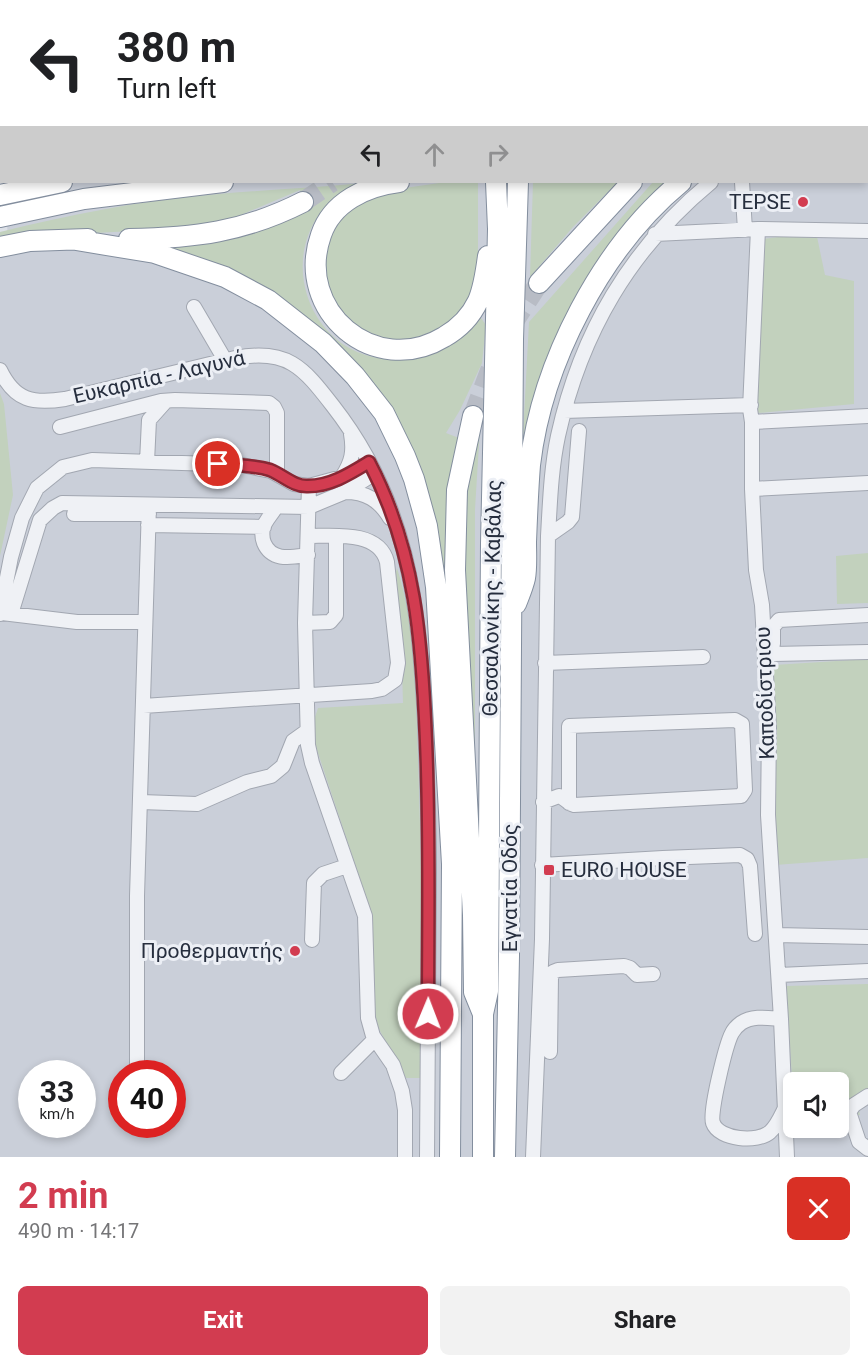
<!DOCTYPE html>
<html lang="en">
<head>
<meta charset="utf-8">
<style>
  :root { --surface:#fff; --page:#f2f2f2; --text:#202124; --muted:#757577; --accent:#d23c50 }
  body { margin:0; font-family:Roboto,sans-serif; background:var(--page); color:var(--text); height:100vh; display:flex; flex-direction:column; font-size:22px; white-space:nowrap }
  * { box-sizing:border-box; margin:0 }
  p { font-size:20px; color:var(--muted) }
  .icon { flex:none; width:33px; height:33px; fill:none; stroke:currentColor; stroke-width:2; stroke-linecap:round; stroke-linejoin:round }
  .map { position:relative; height:1157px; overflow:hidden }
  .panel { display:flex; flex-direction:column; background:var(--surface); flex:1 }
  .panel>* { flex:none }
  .banner { position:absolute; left:0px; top:0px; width:868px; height:183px; box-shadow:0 3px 9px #0003; background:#fff; color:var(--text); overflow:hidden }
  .fabs { position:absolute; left:783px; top:1072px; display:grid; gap:12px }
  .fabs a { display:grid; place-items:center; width:66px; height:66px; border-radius:9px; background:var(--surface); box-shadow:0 3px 9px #0003; font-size:30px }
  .speed { position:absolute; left:18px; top:1060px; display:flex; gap:12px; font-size:30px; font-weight:700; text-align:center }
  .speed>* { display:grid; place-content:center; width:78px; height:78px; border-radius:50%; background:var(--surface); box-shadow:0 3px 9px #0003; line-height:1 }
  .speed small { font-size:15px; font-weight:400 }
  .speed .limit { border:9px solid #d22; background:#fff; color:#111 }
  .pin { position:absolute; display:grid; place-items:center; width:51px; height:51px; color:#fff; margin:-26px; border:3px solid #fff; border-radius:50%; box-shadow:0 2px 6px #0007 }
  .me { position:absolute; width:66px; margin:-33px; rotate:1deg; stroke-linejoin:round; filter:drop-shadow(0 0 4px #0008) }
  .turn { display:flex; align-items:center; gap:21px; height:126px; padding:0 18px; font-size:27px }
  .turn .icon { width:78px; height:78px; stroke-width:2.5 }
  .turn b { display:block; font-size:42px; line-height:51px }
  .lanes { display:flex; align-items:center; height:57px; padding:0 18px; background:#0003; justify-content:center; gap:30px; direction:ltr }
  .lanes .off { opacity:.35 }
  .round { display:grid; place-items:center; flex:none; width:63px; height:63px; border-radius:9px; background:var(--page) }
  .headline { display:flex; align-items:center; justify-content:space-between; height:102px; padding:0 18px }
  h1 { font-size:36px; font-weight:700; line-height:45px; color:var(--accent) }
  .button { display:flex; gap:12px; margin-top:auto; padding:12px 18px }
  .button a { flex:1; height:69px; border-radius:9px; background:var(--accent); color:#fff; font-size:24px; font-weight:700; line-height:69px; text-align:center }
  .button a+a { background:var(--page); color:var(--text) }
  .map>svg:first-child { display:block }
  .built { fill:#cacfd9; fill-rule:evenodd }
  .green { fill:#c2d1bd }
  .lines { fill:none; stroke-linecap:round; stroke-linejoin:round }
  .stream { stroke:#96aec9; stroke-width:3 }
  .highway-tunnel { stroke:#b8bcc5; stroke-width:20; stroke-dasharray:20 10; stroke-linecap:butt }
  .minor-casing { stroke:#a2a7b1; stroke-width:16 }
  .highway-casing { stroke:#838e9e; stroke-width:22 }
  .minor { stroke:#eff1f5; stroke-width:14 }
  .highway { stroke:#fff; stroke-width:20 }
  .route-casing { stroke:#882734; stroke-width:15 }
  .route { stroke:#d23c50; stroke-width:10 }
  .poi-dot { fill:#d23c50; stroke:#eceff5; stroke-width:2 }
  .labels { text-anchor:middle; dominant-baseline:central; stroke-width:6; stroke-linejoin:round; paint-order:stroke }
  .poi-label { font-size:21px; fill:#262e3e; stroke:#eceff5; text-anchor:end }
  .street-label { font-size:21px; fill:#262e3e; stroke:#eceff5 }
</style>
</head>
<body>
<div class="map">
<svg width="868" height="1157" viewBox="0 0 868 1157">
  <rect width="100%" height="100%" fill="#dce0e7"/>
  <path class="built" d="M0,0h868v1157h-868v-903l8,-2 -2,-70h861v-180h-865l-2,53zM32,1074h50v51h-50zM122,1074h50v51h-50zM794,1083h44v45h-44z"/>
  <path class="green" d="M0,0h354l-352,2 -2,146z
    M446,182h32v75l-6,35 -6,15 -31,30 -54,6 -45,-28 -17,-56 21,-47 51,-22z
    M533,182h85l-45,45 -43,50z
    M653,182h23l-133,189 -20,65 6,-114z
    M363,183c-12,6 -26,12 -35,21 -49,50 -23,138 45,153 14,3 27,4 41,1 13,-4 51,-35 64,-44l8,11 -4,38 -22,47 -14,23 13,5 -11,138 -6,-1 -9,-60 -77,-150 -188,-117 22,-4 116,-38 -6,-16 -64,27 -45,11 -135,7 -56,5v-8c68,-17 138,-31 208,-37 51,-5 103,-7 155,-12z
    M816,232l9,43 29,6v123l-96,9 -2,-16 7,-158z
    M0,393l4,11 9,91 -13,61z
    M480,428l-5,81v270l-14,-265z
    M868,553v50l-31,1 -1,-48z
    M397,568c19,60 19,127 21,190 4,107 4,213 4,320h-16l-31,-56 -3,-107 -58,-174v-21l4,-12 85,-5 -2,-67 -7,-55z
    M868,659v199l-93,7 -1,-200z
    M868,984v117l-11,1 3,13 -21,3 -1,-35h-44l-1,10 -7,-107z"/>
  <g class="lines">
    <path class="stream" d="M229,2v-2"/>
    <path class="highway-tunnel" d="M303,202l29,-20
      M511,326l28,-43
      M473,416l22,-59"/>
    <g class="minor-casing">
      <path id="minor" d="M57,0l1,2
        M362,2l2,-2
        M0,82l2,3
        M867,87l1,-1
        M0,160h2
        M742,182l3,48
        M758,229l-8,180 2,13v67l4,81 6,35 7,123 -1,87 13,204 6,138
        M655,234l103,-5 110,2
        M194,307l31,53
        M0,370c15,31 33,34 65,29l170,-41c52,-10 68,9 98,48 75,96 86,198 92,316 2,50 4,99 4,149 0,95 -2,191 -2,286
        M564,411l187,-6
        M752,422l116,-6
        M60,427l101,-26 14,-1 94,3 5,4 3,6v60
        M147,462l2,-42 17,-19
        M342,477c10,-15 12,-26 9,-43
        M309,486l-4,137 3,122 4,18 53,153 3,102 5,18 20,29 9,26 3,19v47
        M752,489l116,-6
        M345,492c21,0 34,8 45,26
        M276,507c-4,7 -11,14 -13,21 -1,5 -1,10 1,15 8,19 28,14 44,12
        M74,514h75
        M148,525l116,2
        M548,536l20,-14 4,-5 7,-86
        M2,613l75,9h68
        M0,614l11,-57 11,-39 15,-30 26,-21 29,-7 150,5 29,6 23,13 15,2 33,-9 27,-15
        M11,614l29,-94 13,-12 9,-5 247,4 36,-15 30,-19
        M305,623l25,-1 6,-7v-79
        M773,644v-17l6,-7 89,-5
        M773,654l95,-2
        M545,663l158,-6
        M143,706l229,-15 10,-2 13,-9 3,-17 -11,-101c-8,-32 -54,-26 -79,-26
        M141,802l56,2 50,-22 24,-6 12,-10 10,-25 14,-10
        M543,802l16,-6c6,2 9,8 15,9l167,-9 4,-6 -3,-66 -7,-4 -166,6v77
        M542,865l121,-7 77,-3 7,4 3,7 5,68
        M776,935l92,2
        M312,940l2,-57 9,-9 24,-8
        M779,975l89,-4
        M781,1019c-13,-1 -28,-4 -40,4 -4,3 -7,6 -9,10 -6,11 -23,80 -19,90 6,17 45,20 57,9 7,-6 11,-16 15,-24
        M550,1052l1,-75 2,-5 5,-2 66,-4 6,2 7,7 16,-1
        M341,1073l34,-34
        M137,1074v-178l12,-391
        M849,1112l10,30 9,7
        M838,1113l11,-1 5,-7 14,-9
        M533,1157l9,-218 6,-403c2,-34 3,-67 10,-100 23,-104 72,-187 153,-254"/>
    </g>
    <g class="highway-casing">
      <path id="highway" d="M705,0v2
        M406,2l1,-2
        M502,2v-2
        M535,2v-2
        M812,2l2,-2
        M867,33h1
        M867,54h1
        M867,72h1
        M399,182c-33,4 -67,20 -78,53 -27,76 54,144 123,102 14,-8 27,-21 34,-36 6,-14 8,-30 10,-45
        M0,195l62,-13
        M0,217l84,-18 139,-17
        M129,239c65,-1 115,-7 174,-37
        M76,240l79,13 70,24 43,23 55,43 32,33 29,37 21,43 9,23 13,47 9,61 16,277 -2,293
        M0,247l30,-6 58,-2
        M539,283l93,-101
        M473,416l-16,74 -2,80 18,345 1,77 9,22
        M516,604c3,-8 7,-17 9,-26 2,-11 1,-24 1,-36 1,-26 2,-52 4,-77 12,-103 72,-218 151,-283
        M483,1157v-143l5,-23 3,-448 7,-314 -2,-47
        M505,1157l4,-201 4,-617 5,-157"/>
    </g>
    <use href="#minor" class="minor"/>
    <use href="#highway" class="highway"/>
  </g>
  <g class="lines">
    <g class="route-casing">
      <path id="route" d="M218,464c18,1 35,1 52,6 13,5 24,17 38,16 23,0 43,-13 61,-24 47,90 53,179 57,279 4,91 2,182 2,273"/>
    </g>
    <use href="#route" class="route"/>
  </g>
  <g class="poi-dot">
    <circle cx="803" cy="202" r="6"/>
    <rect x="543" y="864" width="12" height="12" rx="3"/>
    <circle cx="295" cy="951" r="6"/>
  </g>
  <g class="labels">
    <g class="poi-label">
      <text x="791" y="202">TEPSE</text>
      <text x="561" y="870" text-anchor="start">EURO HOUSE</text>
      <text x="283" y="951">Προθερμαντής</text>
    </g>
    <g class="street-label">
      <text transform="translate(159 377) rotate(-13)">Ευκαρπία - Λαγυνά</text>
      <text transform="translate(492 598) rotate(-89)">Θεσσαλονίκης - Καβάλας</text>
      <text transform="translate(765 693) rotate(-92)">Καποδίστριου</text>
      <text transform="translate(510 888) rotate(-90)">Εγνατία Οδός</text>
    </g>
  </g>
</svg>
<div class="fabs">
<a><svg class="icon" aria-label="sound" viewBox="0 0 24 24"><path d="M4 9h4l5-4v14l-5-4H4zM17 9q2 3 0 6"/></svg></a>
</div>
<div class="speed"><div>33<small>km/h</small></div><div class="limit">40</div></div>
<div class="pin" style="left:218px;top:464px;background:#d93025"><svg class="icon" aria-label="arrive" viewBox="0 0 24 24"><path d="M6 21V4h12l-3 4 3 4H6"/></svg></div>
<svg class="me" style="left:428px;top:1014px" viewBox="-20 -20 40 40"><circle r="17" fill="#d23c50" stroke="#fff" stroke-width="3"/><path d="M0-11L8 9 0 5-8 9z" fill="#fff"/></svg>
<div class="banner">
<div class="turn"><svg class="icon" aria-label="left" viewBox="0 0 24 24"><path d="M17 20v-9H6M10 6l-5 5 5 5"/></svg><div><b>380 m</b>Turn left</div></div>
<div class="lanes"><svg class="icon" aria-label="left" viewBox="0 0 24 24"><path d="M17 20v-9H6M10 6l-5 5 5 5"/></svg><svg class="icon off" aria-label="ahead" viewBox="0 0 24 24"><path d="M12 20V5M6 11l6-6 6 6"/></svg><svg class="icon off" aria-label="right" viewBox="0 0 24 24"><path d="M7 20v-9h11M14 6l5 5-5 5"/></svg></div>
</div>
</div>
<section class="panel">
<div class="headline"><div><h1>2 min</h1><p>490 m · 14:17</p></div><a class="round" style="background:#d93025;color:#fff"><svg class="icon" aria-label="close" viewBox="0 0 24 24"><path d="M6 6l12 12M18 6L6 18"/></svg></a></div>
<div class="button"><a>Exit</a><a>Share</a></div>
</section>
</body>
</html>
